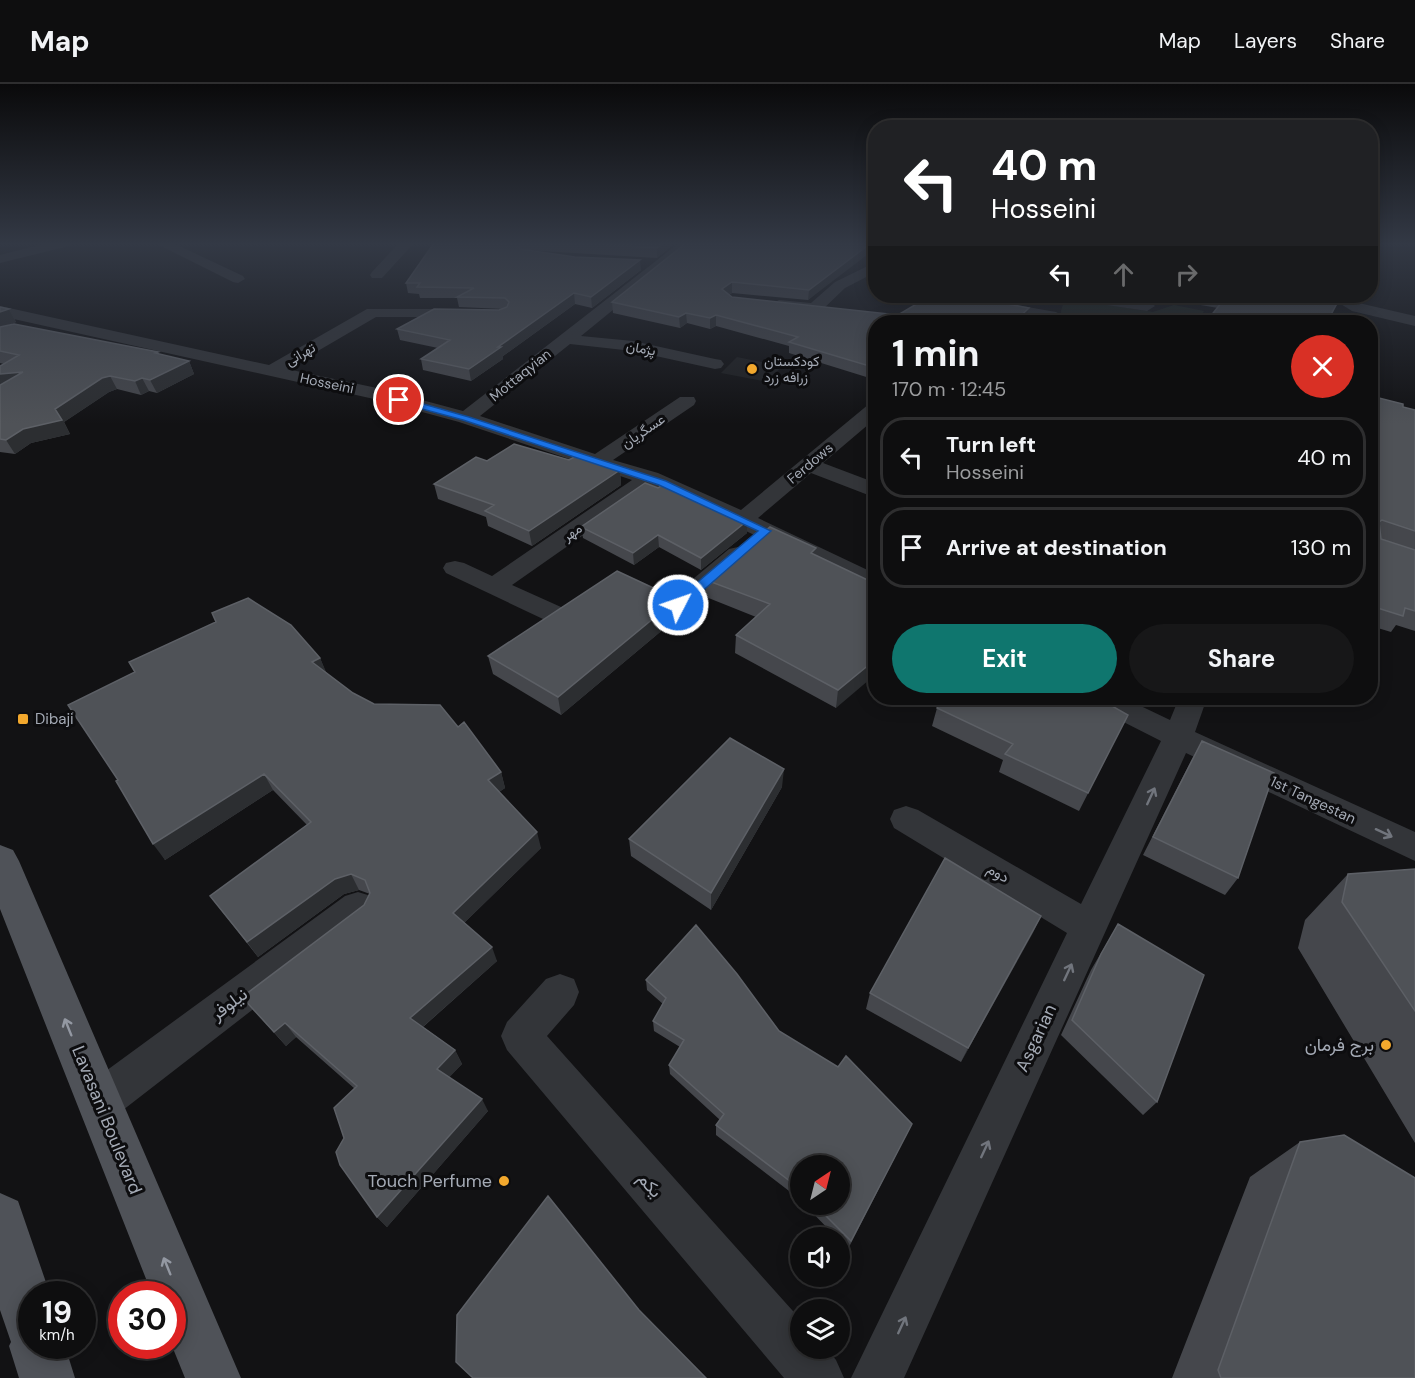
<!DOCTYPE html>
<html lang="en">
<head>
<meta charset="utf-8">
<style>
  :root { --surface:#0e0e0f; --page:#171718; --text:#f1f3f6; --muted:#9b9c9e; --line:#2e2e2f; --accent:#0f766e }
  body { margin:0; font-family:"DM Sans",Vazirmatn,sans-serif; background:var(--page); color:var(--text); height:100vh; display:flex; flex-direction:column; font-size:22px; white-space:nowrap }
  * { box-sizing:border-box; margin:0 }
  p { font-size:20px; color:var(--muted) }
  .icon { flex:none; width:33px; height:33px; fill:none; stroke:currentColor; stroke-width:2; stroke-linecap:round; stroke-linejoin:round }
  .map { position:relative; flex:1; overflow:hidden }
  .drawer { position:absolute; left:868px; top:231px; width:510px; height:390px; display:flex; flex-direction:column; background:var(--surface); border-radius:24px; box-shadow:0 3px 15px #0003,0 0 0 2px var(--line) }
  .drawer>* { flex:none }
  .banner { position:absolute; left:868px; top:36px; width:510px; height:183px; border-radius:24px; box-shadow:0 3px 15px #0003,0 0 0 2px var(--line); background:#202124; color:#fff; overflow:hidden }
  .needle { width:39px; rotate:35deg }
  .fabs { position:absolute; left:790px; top:1071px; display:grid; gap:12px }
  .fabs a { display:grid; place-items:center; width:60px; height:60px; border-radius:50%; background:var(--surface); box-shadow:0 3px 15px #0003,0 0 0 2px var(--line); font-size:30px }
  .speed { position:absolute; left:18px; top:1197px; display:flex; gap:12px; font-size:30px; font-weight:700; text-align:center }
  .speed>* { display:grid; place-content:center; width:78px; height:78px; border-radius:50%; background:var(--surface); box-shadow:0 3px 15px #0003,0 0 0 2px var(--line); line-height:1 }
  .speed small { font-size:15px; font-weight:400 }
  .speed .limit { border:9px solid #d22; background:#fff; color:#111 }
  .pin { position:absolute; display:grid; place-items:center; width:51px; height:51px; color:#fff; margin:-26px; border:3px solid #fff; border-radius:50%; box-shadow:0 2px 6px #0007 }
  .me { position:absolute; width:66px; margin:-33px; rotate:49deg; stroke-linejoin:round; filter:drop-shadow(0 0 4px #0008) }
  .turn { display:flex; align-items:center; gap:21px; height:126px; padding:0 24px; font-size:27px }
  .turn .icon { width:78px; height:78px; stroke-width:2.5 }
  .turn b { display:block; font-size:42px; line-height:51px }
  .lanes { display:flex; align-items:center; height:57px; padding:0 24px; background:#0003; justify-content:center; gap:30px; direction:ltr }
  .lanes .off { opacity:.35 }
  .round { display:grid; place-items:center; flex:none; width:63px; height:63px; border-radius:32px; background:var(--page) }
  .head { display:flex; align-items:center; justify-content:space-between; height:102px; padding:0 24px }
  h1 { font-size:36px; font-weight:700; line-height:45px }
  .button { display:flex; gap:12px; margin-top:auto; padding:12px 24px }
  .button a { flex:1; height:69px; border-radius:36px; background:var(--accent); color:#fff; font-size:24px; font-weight:700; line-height:69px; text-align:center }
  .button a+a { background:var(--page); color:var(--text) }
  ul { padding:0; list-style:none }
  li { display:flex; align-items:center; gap:18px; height:81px; margin:0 12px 9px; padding:0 12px; border:3px solid var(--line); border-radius:24px }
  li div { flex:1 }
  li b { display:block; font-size:22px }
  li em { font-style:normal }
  header { display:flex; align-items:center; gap:36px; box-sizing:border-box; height:84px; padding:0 30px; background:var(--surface); border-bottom:2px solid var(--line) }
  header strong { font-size:28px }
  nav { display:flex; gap:33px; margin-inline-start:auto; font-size:21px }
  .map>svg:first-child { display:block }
  .built { fill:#1e1f21 }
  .green { fill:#1d241d }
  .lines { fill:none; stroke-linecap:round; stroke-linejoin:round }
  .minor { fill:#333539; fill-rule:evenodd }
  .primary { fill:#4f5258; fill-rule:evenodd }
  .wall { fill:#45474c }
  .shaded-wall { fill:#2c2e31 }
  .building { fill:#4f5257; stroke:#5d6066; stroke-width:1.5 }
  .oneway { stroke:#71757d }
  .oneway2 { stroke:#9398a2 }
  .route { fill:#1a73e8; stroke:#114b97; stroke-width:1.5 }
  .poi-dot { fill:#f2a82d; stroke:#0d0d0f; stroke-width:2 }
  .labels { text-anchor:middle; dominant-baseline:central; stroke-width:6; stroke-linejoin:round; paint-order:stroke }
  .far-street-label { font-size:14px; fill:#a4aab5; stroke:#0d0d0f }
  .far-poi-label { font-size:14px; fill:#a4aab5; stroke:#0d0d0f; text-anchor:start }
  .poi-label { font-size:15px; fill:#a4aab5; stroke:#0d0d0f; text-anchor:start }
  .street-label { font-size:15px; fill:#a4aab5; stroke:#0d0d0f }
  .near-street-label { font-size:18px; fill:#a4aab5; stroke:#0d0d0f }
  .near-poi-label { font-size:18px; fill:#a4aab5; stroke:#0d0d0f; text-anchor:end }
</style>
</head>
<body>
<header>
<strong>Map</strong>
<nav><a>Map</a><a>Layers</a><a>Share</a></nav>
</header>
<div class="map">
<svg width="1415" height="1294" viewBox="0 0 1415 1294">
  <rect width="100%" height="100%" fill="#121214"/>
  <path class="built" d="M737,273l45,9 -14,16 -47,-9z"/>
  <path class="green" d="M1065,214l88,14 21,-7 30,6 -7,11h-135l-1,-11z"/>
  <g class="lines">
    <path class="minor" d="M47,159h24l-2,3 -69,17v-8z
      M155,159h18l70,33 2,3 -7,4 -5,-1z
      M399,159h15l-32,35h-10l-2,-3 2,-3z
      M679,159h16l-114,93 52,5 82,18 6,1 3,4 -3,4 -6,1 -82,-18 -63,-7 -90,72 115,38 85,-57h14l2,4 -2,4 -81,55 45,13 83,37 128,-106 7,-2v16l-53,45 53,20v15l-65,-25 -53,45 118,56v18l-224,-105 -140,98 49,22 4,6 -4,6 -9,2 -9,-2 -97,-46 -3,-5 3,-5 9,-2 9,2 28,13 140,-96 -173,-58 -85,-23 -374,-83v-10l269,59 98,-56h101l6,2 2,3 -2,3h-98l-89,52 90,19 86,23z
      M876,178v10l-31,16 -24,23 -42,-1 -8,-5 8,-5 32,3 24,-21z
      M1072,212c16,-2 72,-2 83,10l-8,5 -67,-10z
      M1328,212h19l16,8 52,12v10l-63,-15z
      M988,216l68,12 8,5 -8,5 -74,-14 -2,-3z
      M738,463l9,2 3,5 -3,5 -60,52 -9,2 -9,-2 -4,-6 4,-6 60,-50z
      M1086,614h38l46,22 9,-22h28l-12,34 220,100v29l-229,-108 -282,625h-53l216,-445 -173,-105 -4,-9 4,-9 12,-4 12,4 163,94 80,-163 -71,-36z
      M358,808l13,4 5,11 -5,11 -257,199 -15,6 -15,-6 -6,-15 6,-15 261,-191z
      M560,890l14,5 5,13 -5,13 -27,31 254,284v28h25l10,12 8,18h-60l-277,-328 -6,-14 6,-14 39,-43z"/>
    <path class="primary" d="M0,761l13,5 6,11 222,517h-56l-13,-32v-52h-20l-152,-385z
      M0,1109l18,8 32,93h-18v52h33l10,32h-56l-10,-32 2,-4 -11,-32z"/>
  </g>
  <path class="wall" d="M434,159h241l-18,15 -132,-8 116,20 -49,38 -17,-4 -72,52v3l-32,22 -48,-11 -2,-11 17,-11 -38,-8 -3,-11 102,-19 5,-1 -45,-2 -2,-9h-37l-1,-4 -11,-1 -2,-10z
    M876,159l-68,57 -76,-7 -3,2 3,2 166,18 32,-19 96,23 -4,3h-146v58l-87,-27v-7l-73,-20 -6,3 -23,-6 -7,5 -67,-15 -1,-11z
    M979,212h47l-2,8 -45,-7z
    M1197,212h144l-123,12 -23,-4z
    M0,223l9,2 7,13 -15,5 157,25 1,2 30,7 5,13 -37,19 -8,-2 -8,4 -24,-6 -8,3 -45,30 6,12 -39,9 -16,11 -15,-2v-86l4,-2 -4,-1z
    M1371,312l32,11 12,3v221l-19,-6 -5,7 -20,-6z
    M569,376l51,10 1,15 -89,61 -44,-20 -2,-9 -48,-18 -4,-15 53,-23z
    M581,443l166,6 -46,37 -42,-23 -25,18 -51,-27z
    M816,471l60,29 -40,124 -101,-55 1,-18 20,-18 -50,-20v-17z
    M678,533l-117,98 -68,-41 -5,-18z
    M320,574l6,15 27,20 21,11 84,23 43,45 4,16 -6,4 42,56 -77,75 33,38 -74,66 32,23 7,14 -13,13 39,34 -101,116 -10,-10 -33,-79 11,-49 -59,-52 -10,9 -44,-49 122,-92 6,-11 -11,-4 -15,4 -86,63 -48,-61 97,-71 -34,-35 -108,70 -47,-80 17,-108z
    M937,624l191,7 -49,96 -80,-39 4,-12 -71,-34z
    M1202,657l36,137 -13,17 -82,-40 49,-96z
    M782,703l-71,123 -80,-54 -2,-17z
    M1415,785v274l-117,-195 7,-28 43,-46z
    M1041,832l-80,146 -95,-53 4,-16z
    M1118,840l39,178 -14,13 -82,-80 30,-65z
    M646,896l133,51 133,93 -64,125 -8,-8v-3h-3l-33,-34h36l-39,-38v35l-8,-7 -77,-59v-10l4,-5 -50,-46 -1,-9 11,-18 -26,-16 -1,-10 10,-17 -16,-14z
    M1300,1058l115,236h-243l78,-201z"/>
  <path class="shaded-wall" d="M663,159h12l-18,15v-10z
    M871,159h5v5l-68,52 1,-10z
    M640,176l1,10 -49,38 -1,-11z
    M732,198v11l-10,6v-10z
    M574,209l1,11 -72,52v3l-32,22 -2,-12 29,-22z
    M1029,224l-3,11 -4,3h-8z
    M9,225l7,13 -16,6v-16z
    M686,229l1,10 -7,5 -1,-11z
    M716,231v11l-6,3v-11z
    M979,231l-2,7h-7z
    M189,277l5,13 -37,19 -7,-13z
    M23,288l-23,17v-15z
    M110,292l7,13 -8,3 -45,30 6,12 -39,9 -16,11 -9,-14 96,-62z
    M142,294l7,13 -8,4 -6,-14z
    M620,386l1,15 -89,61 -3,-15z
    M747,437v12l-46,37v-12z
    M658,451l1,12 -25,18 -1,-12z
    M677,515l1,18 -117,98 -3,-18z
    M320,574l7,16 -15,-12z
    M876,575v15l-40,34 2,-18z
    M784,685l-2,18 -71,123v-17z
    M501,688l4,16 -12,8 -5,-16z
    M264,690l9,16 -108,70 -12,-16z
    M537,748l4,16 -82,80 -6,-15z
    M351,790l8,16 -15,4 -86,63 -11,-15 88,-63z
    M1041,832l-8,17 -72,129 7,-14z
    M492,863l5,14 -79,70 -8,-13z
    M285,939l11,14 -10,9 -12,-14z
    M455,966l7,14 -18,19 -7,-14z
    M482,1015l6,12 -101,116 -10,-10z"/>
  <path class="building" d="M434,159h84l-1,2 3,4 55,8 65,3 -49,37 -17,-4 -76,54h3l-32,22 -48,-10 29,-19 -53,-11 37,-20 65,1 8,-3 2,-5 -4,-4 -48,-1 17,-9 -57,-1 3,-4h-14z
    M575,159h88l-6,5z
    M686,159h185l-62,47 -77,-8 -10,7 10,8 166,18 32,-19h34l65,12 -15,14 -35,-7 -9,7h-94v46l-87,-26 9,-5 -82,-22 -6,3 -24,-5 -7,4 -67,-15z
    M1210,212h131l-14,26h-121l19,-24z
    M0,223l9,2 -9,3z
    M14,240l144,28 -3,1 34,8 -39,19 -8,-2 -7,3 -25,-5 -8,2 -47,31 7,11 -39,9 -17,11 -6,-1v-54l23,-13 -23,2v-8l19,-11 -19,-4v-24z
    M1371,312l32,8v3l12,3v121l-33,-11 -3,2 2,17 34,11v61l-10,-3 -2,8 -32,-10z
    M514,360l55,16 11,-6 40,16 -91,61 -44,-20 9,-6 -60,-21 42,-27 11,4z
    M645,399l13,5 6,-4 47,24 3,-2 33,15 -46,37 -43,-23 -25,18 -52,-26z
    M770,443l46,21 -5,5 65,31 -1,6h1v69l-38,31 -102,-55 34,-31 -64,-24z
    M617,487l60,28 -119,98 -70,-41z
    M248,514l43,27 29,33 -8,4 41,31 21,11 66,1 18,22 6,-5 37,50 -13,8 49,52 -84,81 39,34 -82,71 45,32 -18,19 45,30 -105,118 -37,-52 -4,-13 8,-14 -10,-30 23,-22 -72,-63 -11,9 -32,-35 122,-92 6,-12 -5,-13 -14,-6 -16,5 -88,63 -37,-46 101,-74 -47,-48 -111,70 -37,-63 2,-1 -50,-75 67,-33 -6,-10 87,-40 -4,-9z
    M945,614h153l30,17 -40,78 -83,-39 8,-10 -76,-36z
    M730,654l54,31 -73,124 -82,-54z
    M1202,657l72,32 -36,105 -85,-41z
    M945,774l96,58 -73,132 -98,-55z
    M1415,785v142l-73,-109 6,-28z
    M1118,840l86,51 -47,127 -85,-82 29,-66z
    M696,841l41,49 42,57 59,36 8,-11 66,68 -61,117 -37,-37h26v-38h-39v25l-6,-6 -79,-60 8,-11 -55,-49 15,-25 -31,-19 13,-23 -20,-18z
    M1344,1051l71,43v200h-194l-3,-8 82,-228z
    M548,1112l91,114 67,68h-233l-17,-16 1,-47z"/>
  <defs><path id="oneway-shaft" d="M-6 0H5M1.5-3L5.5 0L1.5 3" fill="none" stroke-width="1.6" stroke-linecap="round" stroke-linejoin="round" transform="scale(1.5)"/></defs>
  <g class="oneway">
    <use href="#oneway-shaft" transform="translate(1151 712) rotate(-65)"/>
    <use href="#oneway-shaft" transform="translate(1384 749) rotate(25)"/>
    <use href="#oneway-shaft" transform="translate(1068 888) rotate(-65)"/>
    <use href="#oneway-shaft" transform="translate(985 1065) rotate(-65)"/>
    <use href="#oneway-shaft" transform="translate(902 1241) rotate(-65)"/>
  </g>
  <g class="oneway2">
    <use href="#oneway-shaft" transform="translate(68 943) rotate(-112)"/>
    <use href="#oneway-shaft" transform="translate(167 1182) rotate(-112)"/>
  </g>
  <linearGradient id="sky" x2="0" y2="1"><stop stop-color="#0a0a0b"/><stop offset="0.47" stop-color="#333945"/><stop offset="1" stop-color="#333945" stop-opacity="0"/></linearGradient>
  <rect width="1415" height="340" fill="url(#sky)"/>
  <path class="route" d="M399,313l70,20 197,64 105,50 -88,77h-9v-6l84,-71 -99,-46 -196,-65 -67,-18v-4z"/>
  <g class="poi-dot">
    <circle cx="752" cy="285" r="6"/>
    <rect x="17" y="629" width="12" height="12" rx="3"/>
    <circle cx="1386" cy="961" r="6"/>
    <circle cx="504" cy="1097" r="6"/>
  </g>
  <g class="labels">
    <g class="far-street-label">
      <text transform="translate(641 264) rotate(10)">پژمان</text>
      <text transform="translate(300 270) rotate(-30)">تهرانی</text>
      <text transform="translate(520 291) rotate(-39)">Mottaqyian</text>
      <text transform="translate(327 299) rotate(12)">Hosseini</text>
      <text transform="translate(643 347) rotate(-34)">عسگریان</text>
      <text transform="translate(810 379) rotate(-40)">Ferdows</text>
      <text transform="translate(572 448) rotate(-35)">مهر</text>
    </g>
    <g class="far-poi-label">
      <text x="764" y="277">کودکستان<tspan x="764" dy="16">زرافه زرد</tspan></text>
    </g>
    <g class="poi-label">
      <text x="35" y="635">Dibaji</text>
    </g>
    <g class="street-label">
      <text transform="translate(1313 716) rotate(25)">1st Tangestan</text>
      <text transform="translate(998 789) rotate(30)">دوم</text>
    </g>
    <g class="near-street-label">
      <text transform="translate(229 920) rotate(-37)">نیلوفر</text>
      <text transform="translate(1036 954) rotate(-65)">Asgarian</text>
      <text transform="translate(107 1036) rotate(68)">Lavasani Boulevard</text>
      <text transform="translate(650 1101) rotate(49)">یکم</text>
    </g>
    <g class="near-poi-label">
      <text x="1374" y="961">برج فرمان</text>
      <text x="492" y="1097">Touch Perfume</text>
    </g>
  </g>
</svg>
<div class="fabs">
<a><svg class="needle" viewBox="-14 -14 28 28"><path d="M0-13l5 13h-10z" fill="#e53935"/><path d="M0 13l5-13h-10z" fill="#9b9c9e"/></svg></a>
<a><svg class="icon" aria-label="sound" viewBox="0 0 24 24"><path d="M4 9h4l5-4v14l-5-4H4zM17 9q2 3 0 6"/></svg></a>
<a><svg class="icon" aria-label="layers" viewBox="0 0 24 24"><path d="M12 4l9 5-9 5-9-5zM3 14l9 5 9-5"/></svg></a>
</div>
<div class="speed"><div>19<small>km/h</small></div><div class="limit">30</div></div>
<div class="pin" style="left:399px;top:316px;background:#d93025"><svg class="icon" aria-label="arrive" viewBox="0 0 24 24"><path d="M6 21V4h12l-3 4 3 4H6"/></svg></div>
<svg class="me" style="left:678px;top:521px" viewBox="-20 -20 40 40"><circle r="17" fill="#1a73e8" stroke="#fff" stroke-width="3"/><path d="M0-11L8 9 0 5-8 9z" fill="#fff"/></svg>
<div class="banner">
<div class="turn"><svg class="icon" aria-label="left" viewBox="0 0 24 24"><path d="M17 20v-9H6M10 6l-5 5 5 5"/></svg><div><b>40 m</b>Hosseini</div></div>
<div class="lanes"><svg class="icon" aria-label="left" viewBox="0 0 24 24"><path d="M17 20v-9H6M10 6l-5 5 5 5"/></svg><svg class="icon off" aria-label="ahead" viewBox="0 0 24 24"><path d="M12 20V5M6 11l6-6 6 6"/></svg><svg class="icon off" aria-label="right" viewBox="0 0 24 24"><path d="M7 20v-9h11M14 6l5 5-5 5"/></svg></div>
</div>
<section class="drawer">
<div class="head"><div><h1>1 min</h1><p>170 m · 12:45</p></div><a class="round" style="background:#d93025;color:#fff"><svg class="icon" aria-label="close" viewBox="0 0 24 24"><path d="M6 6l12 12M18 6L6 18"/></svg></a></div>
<ul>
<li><svg class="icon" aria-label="left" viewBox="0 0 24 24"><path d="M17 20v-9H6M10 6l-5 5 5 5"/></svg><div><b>Turn left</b><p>Hosseini</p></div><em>40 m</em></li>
<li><svg class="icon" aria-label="arrive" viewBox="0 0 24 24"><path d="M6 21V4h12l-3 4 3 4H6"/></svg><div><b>Arrive at destination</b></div><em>130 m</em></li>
</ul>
<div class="button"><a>Exit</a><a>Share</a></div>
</section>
</div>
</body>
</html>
